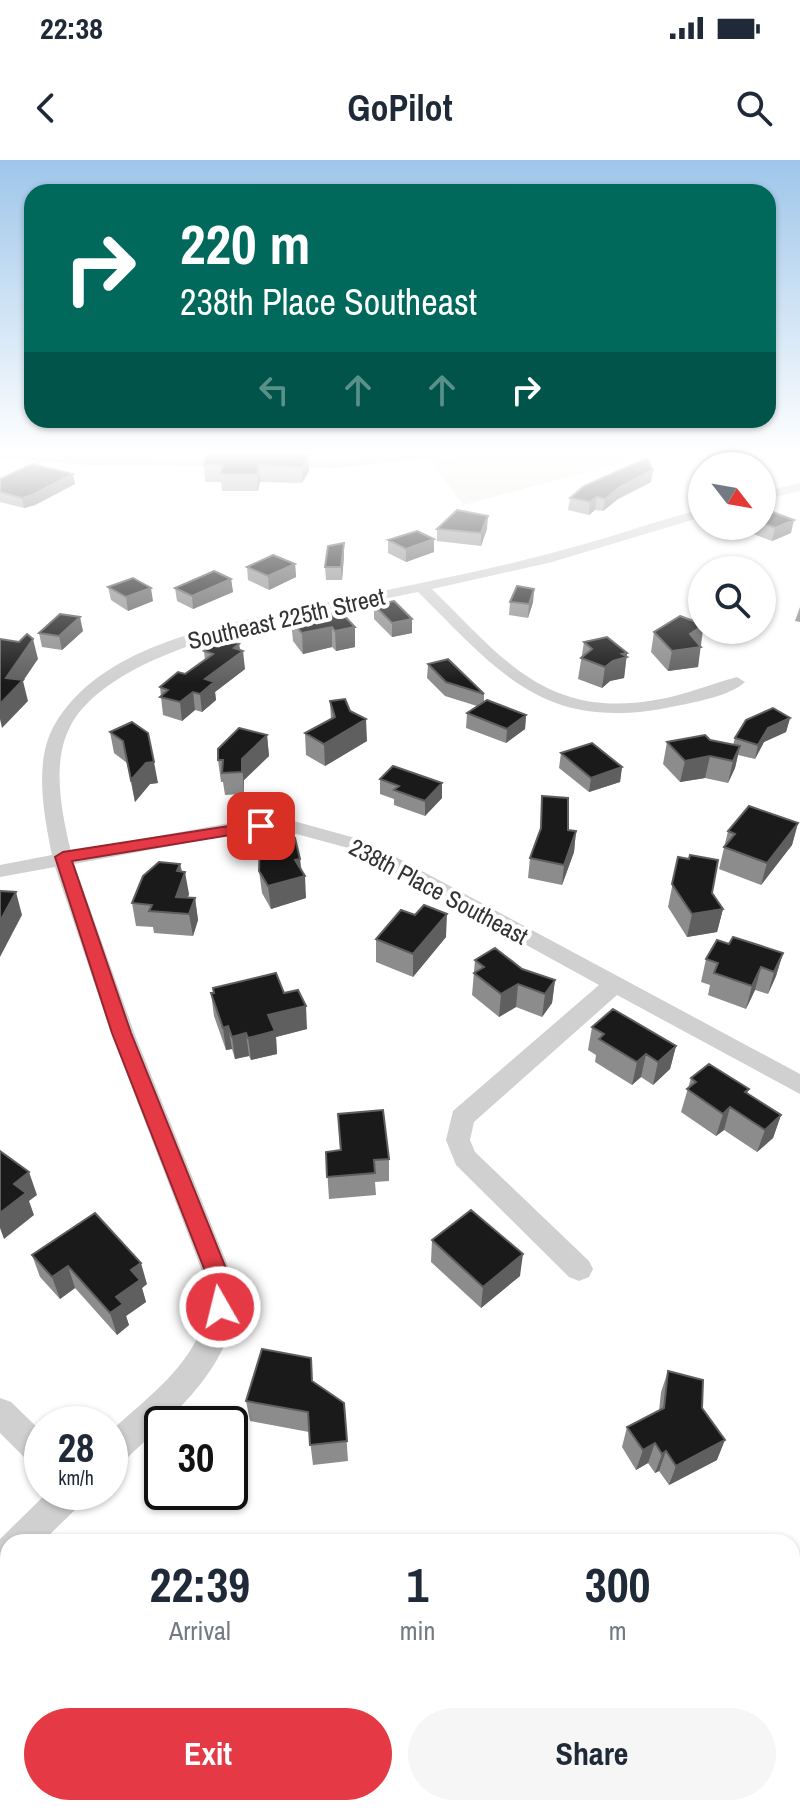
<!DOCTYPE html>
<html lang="en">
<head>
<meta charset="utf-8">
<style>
  :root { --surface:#fff; --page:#f6f6f7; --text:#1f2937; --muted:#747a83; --accent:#e63946 }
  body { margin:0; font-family:"Archivo Narrow",sans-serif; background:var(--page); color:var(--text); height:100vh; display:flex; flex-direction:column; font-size:30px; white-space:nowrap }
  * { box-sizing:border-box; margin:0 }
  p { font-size:26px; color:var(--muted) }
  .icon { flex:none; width:44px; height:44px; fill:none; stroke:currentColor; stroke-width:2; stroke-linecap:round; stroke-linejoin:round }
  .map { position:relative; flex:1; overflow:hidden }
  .drawer { position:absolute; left:0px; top:1374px; width:800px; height:282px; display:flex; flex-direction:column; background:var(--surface); border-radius:24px 24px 0 0; box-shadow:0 2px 6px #0004 }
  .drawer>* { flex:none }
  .hud { position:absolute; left:24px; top:24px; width:752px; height:244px; border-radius:24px; box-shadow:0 2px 6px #0004; background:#00695c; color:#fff; overflow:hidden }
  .needle { width:52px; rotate:121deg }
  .fabs { position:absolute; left:688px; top:292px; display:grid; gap:16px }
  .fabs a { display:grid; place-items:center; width:88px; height:88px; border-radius:50%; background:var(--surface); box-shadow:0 2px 6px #0004; font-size:40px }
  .speed { position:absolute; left:24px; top:1246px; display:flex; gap:16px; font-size:40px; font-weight:700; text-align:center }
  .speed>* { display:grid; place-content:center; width:104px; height:104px; border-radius:50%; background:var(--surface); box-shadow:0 2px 6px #0004; line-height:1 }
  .speed small { font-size:20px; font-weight:400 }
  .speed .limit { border:4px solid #111; border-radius:12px; background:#fff; color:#111 }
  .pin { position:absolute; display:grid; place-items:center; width:68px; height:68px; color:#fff; margin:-34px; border-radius:16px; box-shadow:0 4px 12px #0006 }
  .me { position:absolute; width:88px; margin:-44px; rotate:352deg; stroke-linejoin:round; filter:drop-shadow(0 0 6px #0008) }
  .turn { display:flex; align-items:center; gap:28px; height:168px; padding:0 24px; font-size:36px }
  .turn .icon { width:104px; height:104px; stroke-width:2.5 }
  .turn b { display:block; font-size:56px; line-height:68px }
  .lanes { display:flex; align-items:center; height:76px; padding:0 24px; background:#0003; justify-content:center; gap:40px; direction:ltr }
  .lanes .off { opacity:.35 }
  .eta { display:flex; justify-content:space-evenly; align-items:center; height:136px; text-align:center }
  .eta b { font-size:48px; font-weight:800; line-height:56px }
  .button { display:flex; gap:16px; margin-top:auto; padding:16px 24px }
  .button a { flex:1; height:92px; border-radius:48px; background:var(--accent); color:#fff; font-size:32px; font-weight:800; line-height:92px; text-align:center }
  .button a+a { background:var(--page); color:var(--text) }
  .status { display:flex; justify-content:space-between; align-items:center; height:56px; padding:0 40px; background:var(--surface); direction:ltr }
  .status svg { height:22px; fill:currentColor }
  header { display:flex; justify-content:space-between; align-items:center; height:104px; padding:0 24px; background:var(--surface); font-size:36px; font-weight:800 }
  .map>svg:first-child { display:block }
  .green { fill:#e6ecdf }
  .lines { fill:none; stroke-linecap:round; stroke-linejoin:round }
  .stream { stroke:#cfe2ee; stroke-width:4 }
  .lane { fill:#d0d0d0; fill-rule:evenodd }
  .street { fill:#d0d0d0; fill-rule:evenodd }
  .wall { fill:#8c8c8c }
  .shaded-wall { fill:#5f5f5f }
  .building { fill:#1a1a1a; stroke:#5f5f5f; stroke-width:2 }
  .route { fill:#e63946; stroke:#96252e; stroke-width:2 }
  .labels { text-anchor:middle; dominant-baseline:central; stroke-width:8; stroke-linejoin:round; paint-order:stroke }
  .street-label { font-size:24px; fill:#333; stroke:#fff }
</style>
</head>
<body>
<div class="status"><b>22:38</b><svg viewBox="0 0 49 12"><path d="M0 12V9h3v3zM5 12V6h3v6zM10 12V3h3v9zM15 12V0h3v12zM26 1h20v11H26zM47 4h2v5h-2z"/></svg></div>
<header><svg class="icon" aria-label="back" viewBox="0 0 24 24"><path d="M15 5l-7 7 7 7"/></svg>GoPilot<svg class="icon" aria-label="search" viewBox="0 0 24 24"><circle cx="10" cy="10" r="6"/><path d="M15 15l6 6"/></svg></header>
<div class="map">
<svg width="800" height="1655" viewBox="0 0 800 1655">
  <rect width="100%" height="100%" fill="#fff"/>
  <path class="green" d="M482,291h186l-205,54 -32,-43z"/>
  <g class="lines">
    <path class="stream" d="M57,291h34"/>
    <path class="lane" d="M45,298l3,2 -1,1 -47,22v-4z"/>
    <path class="street" d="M0,291l87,6 147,1 6,4 -6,4 -147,-1 -87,-7z
      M423,291h42l-6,4 -123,13 -55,-1 -6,-4 6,-4 55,1z
      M800,323v8l-38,9v-8z
      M702,349v8l-150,45 -120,27c72,71 116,132 229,110 26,-5 50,-15 76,-22l8,5c-15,14 -49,20 -69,24 -131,28 -173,-30 -258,-114 -90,19 -302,47 -348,135 -19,36 -8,87 1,125l164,-30 55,-2 76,21 434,233v20l-183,-99 -143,127 -4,18 5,12 114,109 4,8 -4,8 -10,4 -10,-4 -113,-112 -10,-25 7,-29 146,-126 -247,-136 -63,-17 -54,2 -161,30 61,171 95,236c1,12 5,25 4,37 -6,66 -69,113 -113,156l-11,4v-36c36,-34 89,-70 96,-123 1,-13 -2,-26 -4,-38l-90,-236 -57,-168 -55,10v-12l52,-10c-8,-39 -19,-94 3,-131 51,-86 181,-101 270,-121 73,-16 147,-29 219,-48 53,-13 105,-32 158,-46z
      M0,1238l11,4 31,30v36l-11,-4 -31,-31z
      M48,1332h39l-5,11 -40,39h-34v31l-8,3v-37z"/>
  </g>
  <path class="wall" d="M225,291h90l-1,6h-6l1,14 -7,12 -42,-1 -2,9h-36l-1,-9h-16l-1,-17 21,-12z
    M653,310l-2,12 -33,17 -15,12 -8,-1 -6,5 -21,-5 2,-12z
    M73,314l2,10 -40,21 -11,3 -24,-6v-23z
    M762,354l29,19 -19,8 -24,-9 1,-6h13z
    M437,369h50l-6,17 -44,-5z
    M388,380l46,12 -28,10 -18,-9z
    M344,396l-2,24h-16l-1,-13z
    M295,404l1,13 -27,13 -21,-10 -1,-13z
    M231,419l2,13 -40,17 -16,-8 -2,-13z
    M108,427l45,14 -25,10 -17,-11z
    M534,429l-1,13 -5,16 -19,-3 1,-13z
    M374,445l38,14v14l-20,4 -18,-18z
    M800,447v15l-5,-1z
    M291,461l64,6v20l-19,4 -4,-4 -29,7 -10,-13z
    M83,471l-21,19 -20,-3 -3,-14z
    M654,472l46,13 -2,22 -30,4 -17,-19z
    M584,482l43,11 -3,25 -14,3 -8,7 -24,-9z
    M239,484l6,25 -30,23 1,8 -14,12 -7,-2 -13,11 -19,-6 -3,-28 25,-13 20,-14 -1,-9z
    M428,504l56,30v7l42,14 -1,14 -19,14 -40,-15 1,-15 10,-7 -32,-10 -18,-18z
    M330,541l20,10 17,30 -42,25 -19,-11 -1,-22 26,-13z
    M790,558l-4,14 -22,10 -9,17 -17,-4 -3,13 -7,15 -23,-5 -25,4 -17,-18 4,-22 43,-2 23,5 2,-7z
    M132,562l26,61 -8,1 -15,18 -8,-39 -13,-10 -4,-21z
    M267,575l2,21 -25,24v14l-19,1 -2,-13h-2l-3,-22z
    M561,593l61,14 -2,15 -31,10 -30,-24z
    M380,619l62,19 -17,18 -31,-11v-6l-14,-5z
    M542,636l26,34 8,1 -2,21 -12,33 -34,-7 2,-20 10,-25z
    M798,663l-6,22 -31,40 -42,-16 9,-38z
    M678,697l11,2 34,50 -6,23 -30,5 -19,-30z
    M300,699l6,39 -35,11 -9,-16 -3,-22z
    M180,704l9,30 -1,3 7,1 3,22 -5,16 -39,-3 -1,-6 -17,-1 -4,-23z
    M446,777l-33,40 -37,-15v-23z
    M729,784l54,9 -7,23 -8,18 -13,-4 -9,19 -38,-14 2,-10 -9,-3 5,-23z
    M475,800l47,9 33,11 -3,23 -10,14 -26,-10 -17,10 -27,-22z
    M211,833h73l23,36 -31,8 1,17 -26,6 -2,-4 -14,3 -3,-10 -6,1 -12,-34z
    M592,867l84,19 -6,23 -17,16 -12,-8 -9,8 -37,-23 1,-7 -8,-5z
    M691,918l58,11 -2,5 34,21 -8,23 -16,14 -33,-22 -8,6 -35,-24z
    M338,954l51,45v22l-14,1 1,13 -47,4 -3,-47 14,-1z
    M432,1080l88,36 -39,32 -50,-46z
    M32,1095l115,29 -5,4 4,14 -20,14 3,9 -12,10 -42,-47 -15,11 -20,-22z
    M668,1211l34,37 15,52 -48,25 -10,-14 -4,2 -7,-10 -12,7 -14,-23 5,-20 32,-16 2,-19z
    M313,1222l31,21 4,58 -35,4 -4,-33 -59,-11 -4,-20z"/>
  <path class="shaded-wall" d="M308,294l1,17 -7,12v-16z
    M259,305l1,17 -2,9 -1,-17z
    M653,310l-2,12 -33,17 -15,12 2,-12 15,-12z
    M73,314l2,10 -40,21 -11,3 -2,-10z
    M597,337l-2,13 -6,5 1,-13z
    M488,356l-1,13 -6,17v-13z
    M794,360l-3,13 -19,8 3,-13z
    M434,379v13l-28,10v-13z
    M344,383v13l-2,24 -1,-13z
    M295,404l1,13 -27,13 -1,-14z
    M231,419l2,13 -40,17 -1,-13z
    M151,428l2,13 -25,10 -2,-14z
    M534,429l-1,13 -5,16 1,-14z
    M80,457l3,14 -21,19 -3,-14z
    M412,459v14l-20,4v-14z
    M702,466v4h1l-5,37 -30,4 4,-20 18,-17z
    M332,467v20l-29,7 -1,-21z
    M355,467v20l-19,4 -1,-20z
    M33,479l5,20 -15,22 5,20 -26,27 -2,-9v-15l6,-26z
    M239,484l1,10 3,-3 2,18 -30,23 1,8 -14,12 -2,-18 5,-15 29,-31z
    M627,493l-3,25 -14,3 -8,7 3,-21 17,-13z
    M193,532l2,18 -13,11 -2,-19z
    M526,555l-1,14 -19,14 1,-14z
    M790,558l-4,14 -22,10 -9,17 3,-14 10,-17z
    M366,559l1,22 -42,25 -1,-22z
    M267,575l2,21 -25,24v14l-2,-35z
    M740,586l-5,22 -7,15 5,-22z
    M710,596l-5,22 -25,4 5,-21z
    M154,602l4,21 -8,1 -15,18 -4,-22 15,-17z
    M622,607l-2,15 -31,10 2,-14z
    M442,623v15l-17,18v-15z
    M798,663l-6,22 -31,40 6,-22z
    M576,671l-2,21 -12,33 2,-20z
    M300,699l1,18 4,-1 1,22 -35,11 -3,-23 27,-26z
    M180,704l2,16 3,-8 4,22 -7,19 -6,-16 1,-26z
    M16,732l6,23 -22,42v-36z
    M195,738l3,22 -5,16 -4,-22z
    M723,749l-6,23 -30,5 5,-23z
    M447,754l-1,23 -33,40v-23z
    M783,793l-7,23 -8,18 6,-22z
    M761,807l-6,23 -9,19 6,-23z
    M555,820l-3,23 -10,14 3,-23z
    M518,824l-2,23 -17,10 2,-23z
    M306,846l1,23 -31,8 1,17 -26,6 -3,-22 20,-23z
    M228,866l4,23 -6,1 -3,-22z
    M246,873l3,23 -14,3 -3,-22z
    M676,886l-6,23 -17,16 5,-23z
    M646,894l-5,23 -9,8 5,-23z
    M730,947l-6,23 -8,6 7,-22z
    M781,955l-8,23 -16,14 8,-22z
    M29,1012l8,23 -8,6 5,14 -30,24 -4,-11v-15l14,-29z
    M523,1094l-3,22 -39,32 2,-21z
    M141,1103l6,21 -5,4 4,14 -20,14 3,9 -12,10 -7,-22 21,-43z
    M68,1106l7,22 -15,11 -8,-22z
    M725,1280l-8,20 -48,25 7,-19z
    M655,1283l-7,20 -12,7 7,-20z
    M666,1291l-7,20 -4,2 7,-19z
    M8,1615v18l-8,-9z
    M0,1625l7,7 -7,8z"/>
  <path class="building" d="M207,293l101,1 -6,13 -43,-2 -2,9h-37l3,-9h-19z
    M647,298l6,12 -33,17 -15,12 -8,-2 -7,5 -20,-4 14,-12z
    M32,304l41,10 -41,21 -10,3 -22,-6v-13z
    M457,350l31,6 -7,17 -44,-4z
    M770,351l24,9 -19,8 -13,-5v-9z
    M417,371l17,8 -28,10 -18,-9z
    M344,383l-3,24h-16l3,-21z
    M273,395l22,9 -27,12 -21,-9z
    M214,411l17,8 -39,17 -17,-8z
    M133,418l18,10 -25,9 -18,-10z
    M517,426l17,3 -5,15 -19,-2z
    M394,441l18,18 -20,4 -18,-18z
    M339,450l16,17 -20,4 -3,-4 -30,6 -11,-12z
    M60,454l20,3 -21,19 -20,-3z
    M680,456l22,8v2l-12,8 11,13 -29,4 -18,-19z
    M27,474l6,5 -27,39 17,2 -23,24v-65l19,3z
    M607,477l20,16 -5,1 5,3 -14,4 -8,6 -24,-9 11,-9 -8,-7z
    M221,479l18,5 -5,4 9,3 -38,28 9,3 -14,12 -7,-2 -13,10 -20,-5 8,-7 -8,-3 18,-15 7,2 28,-20 -9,-3z
    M448,499l36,35 -38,-12 -18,-18z
    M345,539l5,12 16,8 -42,25 -19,-11 30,-16 -5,-16z
    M487,540l39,15 -19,14 -40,-16z
    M773,548l17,10 -22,10 -10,17 -23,-7 11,-18z
    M132,562l16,11 6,29 -8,1 -15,17 -8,-39 -13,-9z
    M239,568l28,7 -25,24v13l-20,1 1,-13h-5v-11z
    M705,575l5,5 30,6 -7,15 -23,-5 -25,5 -18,-19z
    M592,583l30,24 -31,11 -30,-25z
    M393,606l49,17 -17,18 -31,-11 5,-4 -19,-7z
    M542,636l26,2v32l8,1 -12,34 -34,-7 11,-30z
    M749,646l49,17 -31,40 -43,-16 11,-13 -7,-3z
    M295,678l5,21 -5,1 10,16 -37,10 -9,-15 1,-29z
    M690,695l28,5 -6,33 11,16 -31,5 -20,-30 6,-27 11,2z
    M159,702l21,2 -3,7 8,1 -9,25 19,1 -6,16 -40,-3 3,-6 -20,-2 11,-27z
    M0,731l16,1 -16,29z
    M424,745l23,9 -34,40 -37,-15 25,-29 14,5z
    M733,777l50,16 -9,19 -13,-5 -9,19 -38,-13 4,-10 -12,-4 11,-19 12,4z
    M495,788l27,21 33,11 -10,14 -27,-10 -17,10 -27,-21 10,-6 -9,-7z
    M276,813l8,20 14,-3 8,16 -38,9 7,16 -27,7 -2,-5 -14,4 -4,-11 -5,2 -12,-35h3l-1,-5z
    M613,849l63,37 -18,16 -12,-8 -9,8 -38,-23 5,-5 -12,-7z
    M709,904l40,25 -4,3 36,23 -16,15 -35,-23 -7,7 -36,-25 9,-7 -5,-4z
    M383,950l6,49 -15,1 1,13 -48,4 -1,-25 15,-2 -3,-36z
    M0,991l29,21 -15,12 12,9 -26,20z
    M471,1050l52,44 -40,33 -51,-47z
    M95,1053l46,50 -10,7 9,10 -24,17 7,7 -13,9 -42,-47 -16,11 -20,-22z
    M262,1189l49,9 1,23 32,22 3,38 -37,4 -2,-33 -62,-11z
    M668,1211l35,9 -1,28 23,32 -49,26 -10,-15 -4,3 -7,-11 -12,7 -16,-23 37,-19z
    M8,1540v75l-8,8v-75z"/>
  <linearGradient id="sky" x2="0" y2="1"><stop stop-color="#9ec6ea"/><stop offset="0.56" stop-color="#fff"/><stop offset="1" stop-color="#fff" stop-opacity="0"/></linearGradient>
  <rect width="800" height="523" fill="url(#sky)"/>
  <path class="route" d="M261,661l8,5 -3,3 -194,32 59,172 96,238 5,36 -4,7 -8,3 -8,-3 -7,-43 -93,-238 -57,-176 8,-5z"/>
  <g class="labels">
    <g class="street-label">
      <text transform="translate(286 458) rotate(-13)">Southeast 225th Street</text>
      <text transform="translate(439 731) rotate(28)">238th Place Southeast</text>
    </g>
  </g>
</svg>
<div class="fabs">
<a><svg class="needle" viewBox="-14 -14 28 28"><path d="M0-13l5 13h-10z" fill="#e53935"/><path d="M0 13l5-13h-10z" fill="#747a83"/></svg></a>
<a><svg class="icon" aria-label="search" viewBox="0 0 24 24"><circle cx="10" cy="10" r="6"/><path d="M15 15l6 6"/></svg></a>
</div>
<div class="speed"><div>28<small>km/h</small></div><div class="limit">30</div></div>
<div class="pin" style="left:261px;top:666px;background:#d93025"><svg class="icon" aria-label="arrive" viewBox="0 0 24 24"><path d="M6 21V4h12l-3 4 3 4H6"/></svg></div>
<svg class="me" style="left:220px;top:1147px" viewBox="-20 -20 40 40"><circle r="17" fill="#e63946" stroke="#fff" stroke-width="3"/><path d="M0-11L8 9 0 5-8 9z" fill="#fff"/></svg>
<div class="hud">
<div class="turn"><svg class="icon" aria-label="right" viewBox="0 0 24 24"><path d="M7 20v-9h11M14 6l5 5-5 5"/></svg><div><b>220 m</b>238th Place Southeast</div></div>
<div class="lanes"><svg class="icon off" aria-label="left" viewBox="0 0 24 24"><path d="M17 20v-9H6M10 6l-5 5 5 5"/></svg><svg class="icon off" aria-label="ahead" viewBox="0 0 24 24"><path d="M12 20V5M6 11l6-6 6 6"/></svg><svg class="icon off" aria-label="ahead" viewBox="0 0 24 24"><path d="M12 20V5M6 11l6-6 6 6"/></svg><svg class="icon" aria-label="right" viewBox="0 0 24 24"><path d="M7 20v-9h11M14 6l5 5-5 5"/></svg></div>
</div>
<section class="drawer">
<div class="eta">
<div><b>22:39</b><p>Arrival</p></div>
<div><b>1</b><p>min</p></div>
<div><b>300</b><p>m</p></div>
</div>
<div class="button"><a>Exit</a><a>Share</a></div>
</section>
</div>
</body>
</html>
